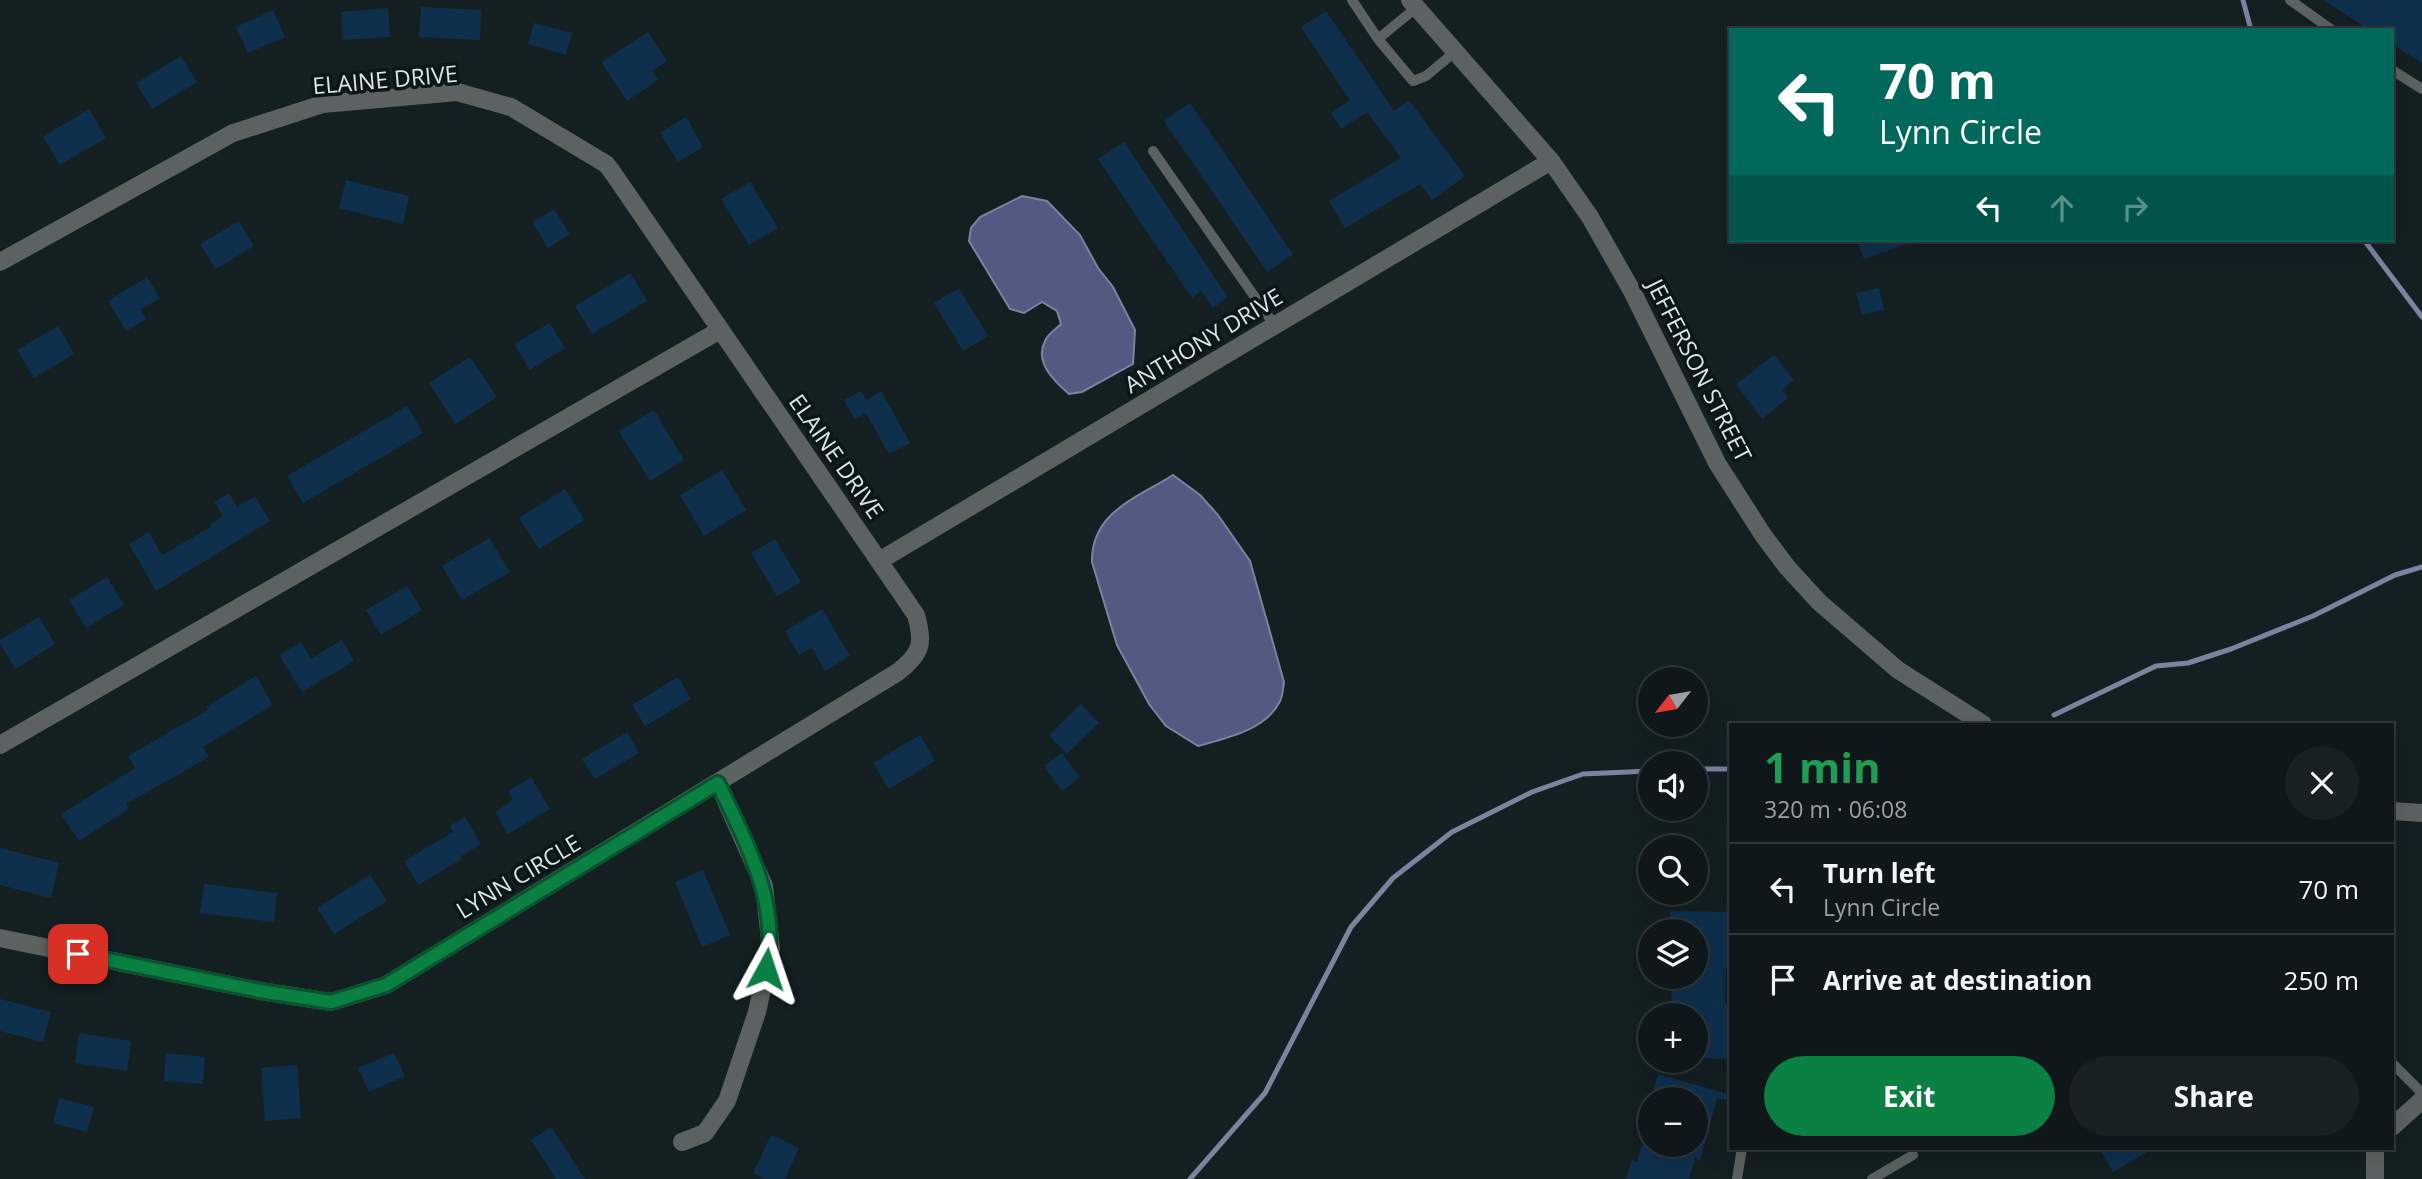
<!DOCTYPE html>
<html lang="en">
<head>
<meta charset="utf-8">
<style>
  :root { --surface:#0f171a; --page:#182023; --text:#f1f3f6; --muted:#9b9fa2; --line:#2f3639; --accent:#0b8043 }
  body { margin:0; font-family:"Open Sans",sans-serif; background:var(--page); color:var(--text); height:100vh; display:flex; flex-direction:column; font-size:26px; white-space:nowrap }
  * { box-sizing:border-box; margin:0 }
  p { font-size:23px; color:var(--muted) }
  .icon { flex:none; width:38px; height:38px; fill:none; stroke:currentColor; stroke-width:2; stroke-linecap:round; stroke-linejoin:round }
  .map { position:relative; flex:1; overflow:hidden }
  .panel { position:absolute; left:1729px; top:723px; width:665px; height:427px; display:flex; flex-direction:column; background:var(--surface); border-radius:0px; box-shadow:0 7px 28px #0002,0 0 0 2px var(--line) }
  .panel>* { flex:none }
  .guide { position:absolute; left:1729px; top:28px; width:665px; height:214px; border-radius:0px; box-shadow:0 7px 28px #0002,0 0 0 2px var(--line); background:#00695c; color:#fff; overflow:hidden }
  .needle { width:46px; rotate:239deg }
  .controls { position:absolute; left:1638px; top:667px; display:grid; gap:14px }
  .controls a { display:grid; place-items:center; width:70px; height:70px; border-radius:50%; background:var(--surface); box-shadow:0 7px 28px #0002,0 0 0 2px var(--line); font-size:35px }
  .pin { position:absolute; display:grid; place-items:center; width:60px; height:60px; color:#fff; margin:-30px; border-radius:14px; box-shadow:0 4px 10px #0006 }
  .me { position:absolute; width:77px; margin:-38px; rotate:5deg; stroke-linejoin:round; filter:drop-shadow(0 0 5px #0008) }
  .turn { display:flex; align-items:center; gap:24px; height:147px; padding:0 35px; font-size:32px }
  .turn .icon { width:91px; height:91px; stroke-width:2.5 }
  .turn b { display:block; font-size:49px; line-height:60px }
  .lanes { display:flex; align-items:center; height:66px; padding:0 35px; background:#0003; justify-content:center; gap:35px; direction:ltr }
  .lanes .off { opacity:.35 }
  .round { display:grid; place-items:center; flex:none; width:74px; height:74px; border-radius:37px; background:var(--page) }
  .head { display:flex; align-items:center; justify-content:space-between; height:119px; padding:0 35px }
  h1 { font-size:42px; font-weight:700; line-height:52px; color:#1e9e55 }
  .action { display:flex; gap:14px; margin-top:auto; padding:14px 35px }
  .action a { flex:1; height:80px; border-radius:42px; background:var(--accent); color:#fff; font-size:28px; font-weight:700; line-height:80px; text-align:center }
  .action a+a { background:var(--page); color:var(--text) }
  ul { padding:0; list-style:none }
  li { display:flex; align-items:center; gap:21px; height:91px; padding:0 35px; border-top:2px solid var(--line) }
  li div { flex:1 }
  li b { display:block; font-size:26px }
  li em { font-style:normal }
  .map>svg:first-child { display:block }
  .water { fill:#545981; stroke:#7d829f; stroke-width:2 }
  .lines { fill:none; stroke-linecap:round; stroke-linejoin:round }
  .stream { stroke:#7d829f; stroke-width:5 }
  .building { fill:#0f304d }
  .service { stroke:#5c6261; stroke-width:10 }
  .minor { stroke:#5c6261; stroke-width:18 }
  .tertiary { stroke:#5c6261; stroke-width:18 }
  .route-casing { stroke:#07532c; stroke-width:18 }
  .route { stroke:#0b8043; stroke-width:12 }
  .labels { text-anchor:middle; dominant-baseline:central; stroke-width:7; stroke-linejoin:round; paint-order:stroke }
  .street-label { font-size:23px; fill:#dce3e5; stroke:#0b1619 }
</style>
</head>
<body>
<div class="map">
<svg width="2422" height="1179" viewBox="0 0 2422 1179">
  <rect width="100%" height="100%" fill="#141f22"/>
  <path class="water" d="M1022,196l25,5 33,34 18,33 15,19 22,43 -2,34 -51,28 -13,2c-15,-13 -35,-32 -24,-53 2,-6 11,-12 16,-17l-4,-13 -15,-9 -18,11 -14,-4 -41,-68 2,-13 9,-11z
    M1173,475l27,20 18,20 32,46 34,121c-1,6 -1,15 -5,21 -14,27 -53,35 -81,43l-32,-20 -17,-22 -32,-59 -25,-83c-1,-50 45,-64 81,-87z"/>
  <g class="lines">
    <path class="stream" d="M2243,0l8,30
      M2364,240l58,77
      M2054,715l102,-49 32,-3 43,-14 82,-33 82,-41 27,-8
      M1696,769h35
      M1190,1179l75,-86 86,-166 42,-49 59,-46 80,-40 51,-18 67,-3"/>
  </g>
  <path class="building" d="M2323,0h99v63l-30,-19v-14h-22z
    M421,7l60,3 -1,30 -61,-3z
    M388,8l2,29 -47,3 -2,-28z
    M273,10l12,27 -37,16 -12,-26z
    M1326,11l68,100 15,-11 56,76 -33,24 -12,-16 -75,44 -16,-27 72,-43 -34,-46 -26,17 -10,-16 19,-13 -49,-73z
    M534,23l38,10 -6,22 -38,-11z
    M648,32l19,29 -15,10 6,9 -31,21 -26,-39z
    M181,56l16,26 -45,27 -16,-26z
    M1190,103l103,151 -26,18 -103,-151z
    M89,109l17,29 -46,27 -17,-28z
    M686,117l17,30 -25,15 -18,-29z
    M1124,142l104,155 -15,11 -12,-17 -9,7 -94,-139z
    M346,180l63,16 -6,28 -64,-16z
    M750,182l28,46 -29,17 -28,-46z
    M554,209l16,25 -22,14 -16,-26z
    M239,221l15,25 -39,23 -15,-25z
    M1857,240h56v2l-49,17z
    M630,273l17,28 -55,33 -17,-28z
    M147,277l13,21 -20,12 6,9 -20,12 -18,-30z
    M959,288l29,48 -25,15 -29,-48z
    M1879,288l5,22 -22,5 -6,-22z
    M550,323l15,25 -35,22 -16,-26z
    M58,326l16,28 -40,24 -17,-28z
    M1774,355l20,25 -12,10 6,8 -26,21 -26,-35z
    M470,357l27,40 -42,27 -26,-41z
    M861,391l5,9 15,-9 29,52 -21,11 -23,-41 -11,6 -11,-19z
    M407,406l16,27 -120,70 -16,-27z
    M654,410l30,50 -34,21 -31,-50z
    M722,470l24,40 -42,26 -24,-41z
    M565,489l20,31 -46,29 -20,-31z
    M229,493l8,14 18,-11 15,25 -114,70 -27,-47 20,-12 13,23 49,-28 -1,-3 13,-8 -9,-14z
    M489,538l21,34 -48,28 -20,-34z
    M775,539l26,43 -24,14 -26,-43z
    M107,577l17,28 -38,23 -17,-28z
    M407,586l15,24 -41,25 -15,-25z
    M822,609l28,47 -25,15 -13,-23 -13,7 -14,-24z
    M39,617l16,27 -40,25 -15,-25v-4z
    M342,640l12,21 -52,31 -23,-37 22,-13 10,17z
    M256,676l17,29 -70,42 6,10 -83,47 3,5 -50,32 -18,-27 74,-46 -7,-12 80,-46 -2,-3z
    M678,677l13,22 -46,27 -13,-21z
    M1081,704l18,19 -32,31 -18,-19z
    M627,732l12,21 -44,26 -13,-20z
    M920,735l15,26 -46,28 -16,-26z
    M1062,753l18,24 -18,14 -18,-25z
    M531,777l19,32 -42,25 -13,-22 18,-12 -5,-9z
    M465,817l16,27 -21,13 2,2 -44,26 -14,-24 49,-29 -3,-6z
    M0,848l59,15 -8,35 -51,-13z
    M703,870l27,65 -28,12 -27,-65z
    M370,875l17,26 -53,33 -17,-26z
    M204,884l73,9 -3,29 -74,-9z
    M1670,911l61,1v55h-5l-1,36 5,1 -2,55 -32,-1v-43h-25l1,-39h24v-45h-27z
    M0,999l51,13 -8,30 -43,-11z
    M79,1033l52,8 -4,30 -52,-8z
    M166,1053l39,4 -2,27 -39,-3z
    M394,1053l11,23 -36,16 -11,-24z
    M297,1065l4,53 -36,3 -4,-53z
    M1658,1074l73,21 -1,4h-13l-17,61 -4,-1v-3l-7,23h-63l6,-19 5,2 5,-18h54v-45h-45z
    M59,1098l35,9 -7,25 -34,-9z
    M551,1127l34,52h-29l-25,-39z
    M771,1135l28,13 -14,31h-19l-13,-6z
    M2099,1148h55l-41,24z"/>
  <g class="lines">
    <path class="service" d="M1352,0l26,39 39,-32
      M2290,0l42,30
      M1378,39l35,42 13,-5 30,-25
      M2392,70l30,19
      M1153,151l122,175
      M2392,1063l30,30
      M1737,1179l5,-31
      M1872,1179l41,-24"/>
    <path class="minor" d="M0,262l233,-129 90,-29 134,-12 54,15 95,57 7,9 303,442c8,28 6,38 -18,57l-512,313 -55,17 -71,-11 -260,-53
      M879,561l672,-400
      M0,745l720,-415
      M2392,1127l30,-27
      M682,1142l23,-9 22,-32 30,-89 14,-64 -7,-62 -46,-103
      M2375,1148v31"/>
    <path class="tertiary" d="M1410,0l141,161 39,56 42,74 85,172 46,72 24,32 32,35 79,68 85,54
      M2392,811l30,2"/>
  </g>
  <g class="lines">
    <g class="route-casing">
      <path id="route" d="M78,954l182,37 71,11 55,-17 332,-202c27,58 63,120 48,186"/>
    </g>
    <use href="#route" class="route"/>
  </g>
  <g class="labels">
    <g class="street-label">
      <text transform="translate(385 79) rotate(-5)">ELAINE DRIVE</text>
      <text transform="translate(1203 340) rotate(-31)">ANTHONY DRIVE</text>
      <text transform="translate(1700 370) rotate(63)">JEFFERSON STREET</text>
      <text transform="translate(837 456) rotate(55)">ELAINE DRIVE</text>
      <text transform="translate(518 876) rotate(-31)">LYNN CIRCLE</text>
    </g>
  </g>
</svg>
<div class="controls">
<a><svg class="needle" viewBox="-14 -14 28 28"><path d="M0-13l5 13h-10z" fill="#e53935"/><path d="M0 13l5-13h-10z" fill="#9b9fa2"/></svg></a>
<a><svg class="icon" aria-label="sound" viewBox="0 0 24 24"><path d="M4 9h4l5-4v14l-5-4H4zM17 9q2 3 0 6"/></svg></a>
<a><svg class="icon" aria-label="search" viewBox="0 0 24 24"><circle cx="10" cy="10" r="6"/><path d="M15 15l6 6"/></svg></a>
<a><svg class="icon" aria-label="layers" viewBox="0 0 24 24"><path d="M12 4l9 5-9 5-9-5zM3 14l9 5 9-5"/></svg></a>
<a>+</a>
<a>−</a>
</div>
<div class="pin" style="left:78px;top:954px;background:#d93025"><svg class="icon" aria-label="arrive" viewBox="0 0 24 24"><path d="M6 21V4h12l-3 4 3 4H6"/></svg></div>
<svg class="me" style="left:766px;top:969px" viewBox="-20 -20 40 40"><path d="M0-17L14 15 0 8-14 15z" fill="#0b8043" stroke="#fff" stroke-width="4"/></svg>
<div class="guide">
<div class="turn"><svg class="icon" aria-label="left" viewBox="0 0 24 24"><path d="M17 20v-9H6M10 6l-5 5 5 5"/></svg><div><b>70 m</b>Lynn Circle</div></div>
<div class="lanes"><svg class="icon" aria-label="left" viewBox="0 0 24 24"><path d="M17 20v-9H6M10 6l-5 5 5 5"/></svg><svg class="icon off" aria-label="ahead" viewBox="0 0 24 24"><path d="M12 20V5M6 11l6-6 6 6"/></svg><svg class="icon off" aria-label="right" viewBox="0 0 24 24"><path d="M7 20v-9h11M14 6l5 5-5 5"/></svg></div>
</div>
<section class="panel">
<div class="head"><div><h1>1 min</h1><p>320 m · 06:08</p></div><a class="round"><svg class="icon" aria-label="close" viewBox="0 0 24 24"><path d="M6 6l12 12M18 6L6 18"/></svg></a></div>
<ul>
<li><svg class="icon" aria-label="left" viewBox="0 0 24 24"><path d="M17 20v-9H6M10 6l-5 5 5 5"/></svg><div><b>Turn left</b><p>Lynn Circle</p></div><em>70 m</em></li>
<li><svg class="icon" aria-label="arrive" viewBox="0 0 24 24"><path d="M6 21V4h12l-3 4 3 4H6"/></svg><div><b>Arrive at destination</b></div><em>250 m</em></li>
</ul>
<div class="action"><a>Exit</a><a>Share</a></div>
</section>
</div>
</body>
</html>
